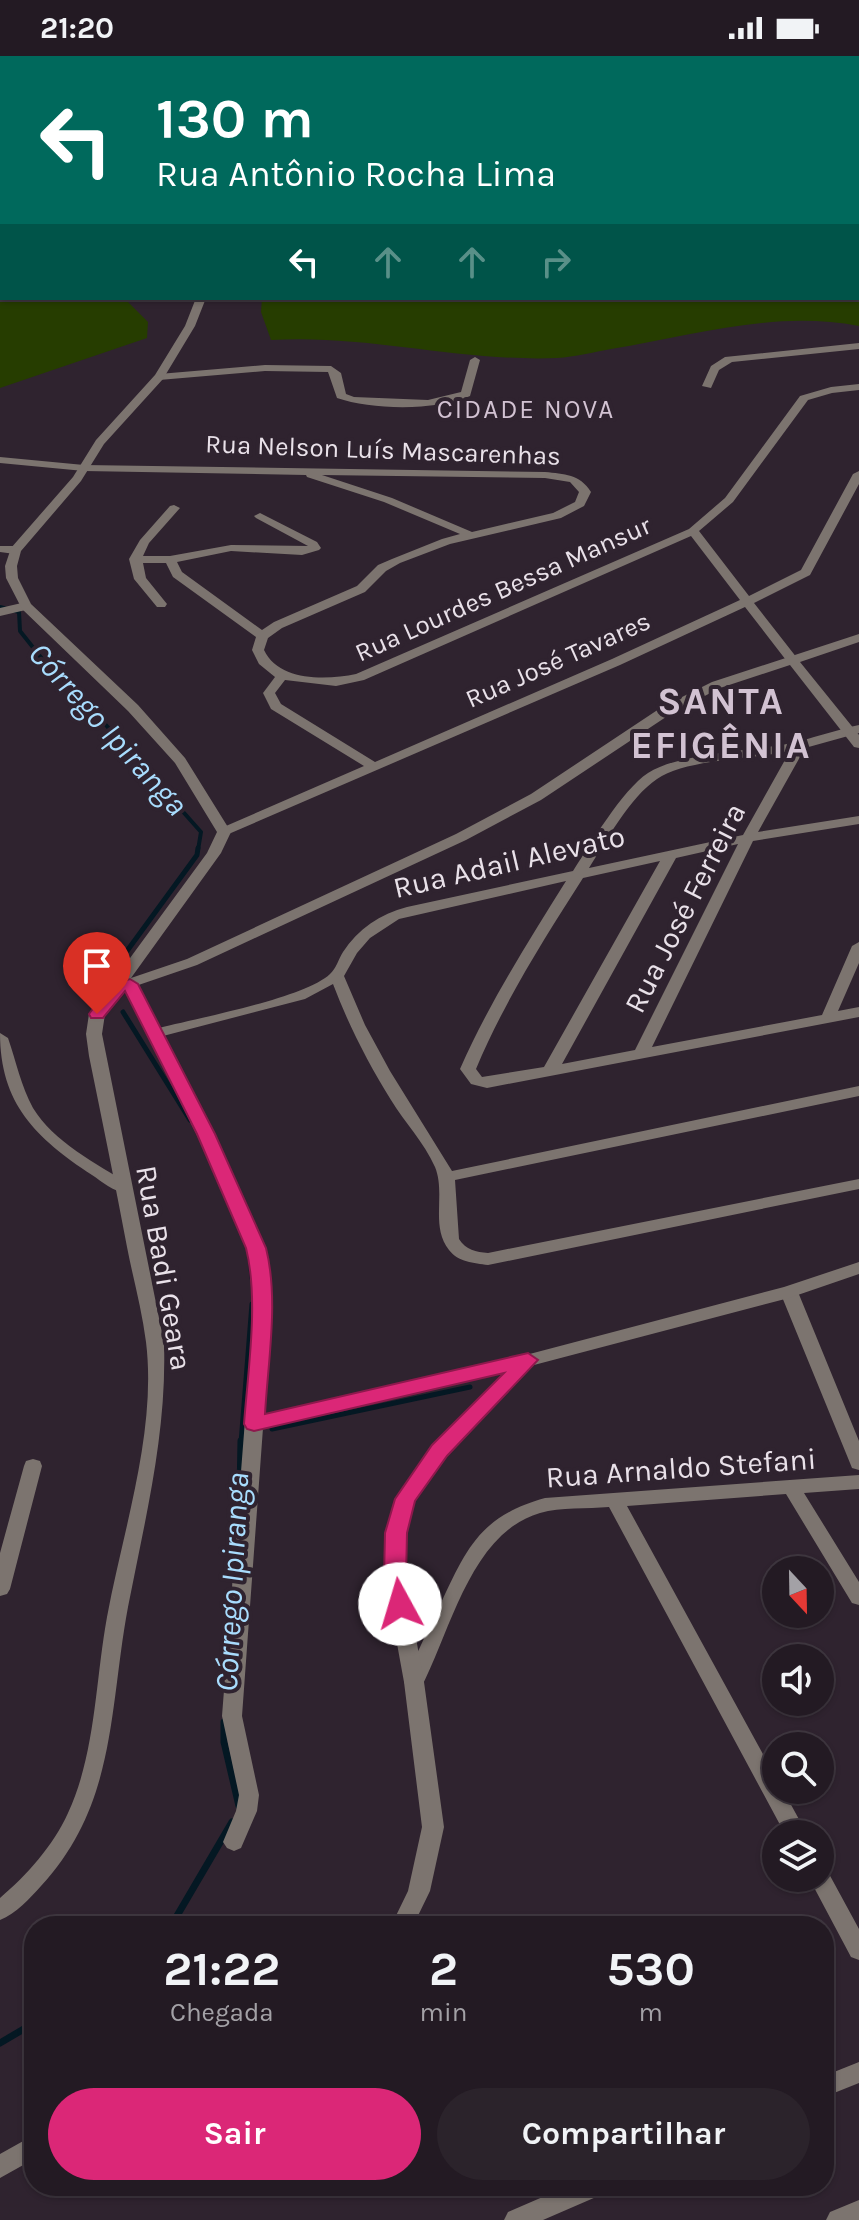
<!DOCTYPE html>
<html lang="pt">
<head>
<meta charset="utf-8">
<style>
  :root { --surface:#231a23; --page:#2b232b; --text:#f1f3f6; --muted:#a3a1a6; --line:#403841; --accent:#db2777 }
  body { margin:0; font-family:Karla,sans-serif; background:var(--page); color:var(--text); height:100vh; display:flex; flex-direction:column; font-size:30px; white-space:nowrap }
  * { box-sizing:border-box; margin:0 }
  p { font-size:26px; color:var(--muted) }
  .icon { flex:none; width:44px; height:44px; fill:none; stroke:currentColor; stroke-width:2; stroke-linecap:round; stroke-linejoin:round }
  .map { position:relative; flex:1; overflow:hidden }
  .drawer { position:absolute; left:24px; top:1860px; width:810px; height:280px; display:flex; flex-direction:column; background:var(--surface); border-radius:32px; box-shadow:0 2px 6px #0004,0 0 0 2px var(--line) }
  .drawer>* { flex:none }
  .hud { position:absolute; left:0px; top:0px; width:860px; height:244px; box-shadow:0 2px 6px #0004,0 0 0 2px var(--line); background:#00695c; color:#fff; overflow:hidden }
  .needle { width:52px; rotate:158deg }
  .fabs { position:absolute; left:762px; top:1500px; display:grid; gap:16px }
  .fabs a { display:grid; place-items:center; width:72px; height:72px; border-radius:50%; background:var(--surface); box-shadow:0 2px 6px #0004,0 0 0 2px var(--line); font-size:40px }
  .pin { position:absolute; display:grid; place-items:center; width:68px; height:68px; color:#fff; margin:-82px -34px; border-radius:50% 50% 50% 0; rotate:-45deg; box-shadow:0 0 8px #0007 }
  .pin .icon { rotate:45deg }
  .me { position:absolute; width:88px; margin:-44px; rotate:354deg; stroke-linejoin:round; filter:drop-shadow(0 0 6px #0008) }
  .turn { display:flex; align-items:center; gap:28px; height:168px; padding:0 24px; font-size:36px }
  .turn .icon { width:104px; height:104px; stroke-width:2.5 }
  .turn b { display:block; font-size:56px; line-height:68px }
  .lanes { display:flex; align-items:center; height:76px; padding:0 24px; background:#0003; justify-content:center; gap:40px; direction:ltr }
  .lanes .off { opacity:.35 }
  .eta { display:flex; justify-content:space-evenly; align-items:center; height:136px; text-align:center }
  .eta b { font-size:48px; font-weight:700; line-height:56px }
  .primary-button { display:flex; gap:16px; margin-top:auto; padding:16px 24px }
  .primary-button a { flex:1; height:92px; border-radius:48px; background:var(--accent); color:#fff; font-size:32px; font-weight:700; line-height:92px; text-align:center }
  .primary-button a+a { background:var(--page); color:var(--text) }
  .status { display:flex; justify-content:space-between; align-items:center; height:56px; padding:0 40px; background:var(--surface); direction:ltr }
  .status svg { height:22px; fill:currentColor }
  .map>svg:first-child { display:block }
  .green { fill:#263d00 }
  .lines { fill:none; stroke-linecap:round; stroke-linejoin:round }
  .stream-far2 { stroke:#041823; stroke-width:4 }
  .stream-far1 { stroke:#041823; stroke-width:5 }
  .stream { stroke:#041823; stroke-width:7 }
  .minor { fill:#7c746f; fill-rule:evenodd }
  .tertiary { fill:#7c746f; fill-rule:evenodd }
  .route { fill:#db2777; stroke:#8e194d; stroke-width:2 }
  .labels { text-anchor:middle; dominant-baseline:central; stroke-width:8; stroke-linejoin:round; paint-order:stroke }
  .far-neighbourhood-label { font-size:26px; letter-spacing:2px; fill:#d2c2d2; stroke:#2f232f }
  .far-street-label { font-size:26px; fill:#e9e1e9; stroke:#2f232f }
  .street-label { font-size:30px; fill:#e9e1e9; stroke:#2f232f }
  .water-label { font-size:32px; font-style:italic; fill:#a8dcfd; stroke:#2f232f }
  .district-label { font-size:38px; font-weight:bold; letter-spacing:2px; fill:#d2c2d2; stroke:#2f232f }
</style>
</head>
<body>
<div class="status"><b>21:20</b><svg viewBox="0 0 49 12"><path d="M0 12V9h3v3zM5 12V6h3v6zM10 12V3h3v9zM15 12V0h3v12zM26 1h20v11H26zM47 4h2v5h-2z"/></svg></div>
<div class="map">
<svg width="859" height="2164" viewBox="0 0 859 2164">
  <rect width="100%" height="100%" fill="#2f232f"/>
  <path class="green" d="M0,164l2,78h122l24,24 -1,16 -147,50z
    M859,197v73c-84,-16 -165,9 -248,23 -17,3 -36,8 -54,9 -96,4 -190,-24 -286,-18l-10,-28 1,-14h596z"/>
  <g class="lines">
    <path class="stream-far2" d="M0,551l19,5 1,19 23,29 30,28 128,144 -3,18"/>
    <path class="stream-far1" d="M108,921l89,-122 1,-7
      M123,956l67,108
      M250,1200l2,22
      M272,1373l198,-42
      M241,1387l11,-139"/>
    <path class="stream" d="M240,1437l1,-52
      M224,1666v20l15,64
      M171,1870l61,-104
      M0,1987l34,-20"/>
    <path class="minor" d="M249,0h9l-10,2z
      M370,0h9l-10,2z
      M683,0h9l1,2h-9z
      M859,287v6l-127,13 -13,8 -8,18 -9,-2 9,-20 14,-9z
      M475,301l5,3 -10,36c-34,15 -98,14 -133,2l-9,-26 -63,-1 -106,9 -5,-3 5,-3 106,-9 66,1 10,7 5,21 8,3 74,3 33,-8 9,-32z
      M859,328v6l-27,3 -24,7 -75,102 -34,29 50,65 52,-26 52,-96 6,-3v13l-49,91 -56,28 43,55v6h-8l-44,-57 -125,58 -396,171 -7,-4 2,-3 145,-63 -93,-57 -8,-16 12,-16 -16,-13 -7,-14 4,-13 -83,-60 -7,-14h-23l3,15 21,26 -2,3h-8l-23,-28 -5,-20 11,-19 30,-34 4,-1 6,3 -31,35 -6,13h27l61,-11 77,1 -52,-28 -2,-2 6,-3 57,29 4,6 -2,2 -17,5 -71,-4 -54,11 5,10 80,58 12,-8 83,-36 21,-21 14,-6 50,-20 18,-5 -76,-32 -77,-25 -1,-2 -222,-4 -84,-8v-6l84,8 461,7c19,2 35,2 46,20l-7,14 -23,12 -111,26 -50,19 -14,8 -21,21 -83,36 -14,10 -4,12c15,32 63,30 92,24l333,-145 36,-31 75,-102 31,-9zM322,419l223,3 25,4 9,10 -4,10 -22,11 -81,19 -80,-34zM691,480l49,64 -128,59 -237,103 -94,-58 -6,-11 10,-13 51,6 28,-6z
      M0,490h15l6,4 -6,4 -15,-2z
      M26,546l6,4 -2,3 -30,7v-8z
      M859,669v8l-54,15 -47,84 101,-16v8l-106,17 -101,206 170,-32 30,-69 7,-4v21l-21,48 21,-4v10l-372,71 -16,-4 -11,-15c29,-66 68,-127 106,-188l-167,38 -29,19 -13,15 -13,23 21,49 25,46 62,100 407,-85v10l-404,84 4,59c7,11 17,13 29,14l371,-74v10l-371,76c-14,-2 -30,-3 -39,-15 -19,-24 -3,-56 -14,-83 -11,-25 -30,-44 -44,-67 -23,-37 -43,-76 -58,-116l-28,15 -142,37 83,167 22,62 1,78 -5,72 264,-61 6,2 3,4 -3,4 -6,2 -265,62 -21,288 17,79 -2,16 -16,37 -7,3 -7,-3 -4,-6 13,-31 3,-16 -17,-79 29,-373 1,-78 -22,-62 -107,-219 7,-4 5,1 24,47c39,-10 146,-30 171,-54 6,-5 9,-16 13,-22 15,-23 37,-38 64,-45l166,-36c17,-26 49,-81 75,-98 31,-20 101,-22 139,-29 24,-5 48,-14 72,-19zM790,695l-47,84 -154,33c17,-27 41,-71 68,-89 28,-20 98,-20 133,-28zM738,788l-103,206 -73,14 114,-206zM660,805l-116,206 -62,10 -6,-8c28,-67 68,-130 107,-191z
      M0,977l8,5c8,23 13,48 25,70 20,33 64,57 97,76l2,4 -2,4c-14,3 -27,-10 -38,-17 -56,-37 -92,-71 -92,-142z
      M789,1230l9,6 61,149v29l-7,-2 -2,-5 -70,-171z
      M33,1403l7,2 2,5 -32,123 -3,5 -7,2v-43l24,-87 2,-5z
      M859,1419v14l-55,4 55,89v23l-7,-2 -66,-109 -159,12 149,272v12h7l24,44h-22l-176,-327c-22,2 -48,0 -69,6 -69,20 -89,117 -119,175l-7,2 -7,-2 -3,-6c12,-26 24,-53 37,-79 26,-56 40,-87 104,-105z
      M820,1813l8,3 31,57v31l-8,-3 -42,-79h11z
      M859,2006v21l-35,14v-21z
      M568,2130h39l-4,8 -60,26h-39l4,-8z
      M859,2144v20h-33l4,-8z"/>
    <path class="tertiary" d="M858,171h1v6h-1z
      M196,242h10l-11,28 -32,53 -59,65 -23,37 -60,70 -4,15 1,12 13,26 107,101 47,53 46,74 -10,21 -90,125 56,-19 269,-125 75,-40 131,-87 50,-25 147,-48v8l-59,20 59,73v13l-5,-1 -64,-82 -70,23 -48,25 -131,87 -75,40 -269,125 -76,26 -16,23 -3,20 62,309c3,91 -19,176 -36,264 -19,101 -11,197 -87,279 -11,12 -25,28 -41,34v-22c27,-23 53,-52 68,-85 28,-61 27,-130 39,-196 16,-87 50,-186 39,-275 -4,-32 -13,-64 -19,-95 -12,-64 -25,-127 -38,-191l-3,-22 3,-20 118,-161 10,-21 -42,-69 -47,-52 -106,-102 -16,-31 -1,-12 6,-18 62,-71 23,-37 59,-65 30,-49z
      M859,1206v12l-70,24 -255,67 -88,91 -32,45 -9,32v45l19,104 20,145 -14,64 -17,35h-22l17,-35 14,-64 -18,-145 -19,-104 2,-45 11,-39 36,-48 88,-90 262,-69z
      M34,2079v24l-34,19v-24z"/>
  </g>
  <path class="route" d="M130,923l8,5 77,150 51,114c13,52 2,113 -1,166l263,-61 10,7 -91,96 -32,45 -8,32 -1,45 5,26 -3,6 -8,3 -8,-3 -8,-32 1,-45 10,-34 37,-54 72,-72 -250,58 -7,-2 -3,-5c4,-54 15,-124 2,-176l-49,-114 -72,-143 -22,27h-12l-2,-4 21,-29z"/>
  <g class="labels">
    <g class="far-neighbourhood-label">
      <text x="526" y="353">CIDADE NOVA</text>
    </g>
    <g class="far-street-label">
      <text transform="translate(383 394) rotate(2)">Rua Nelson Luís Mascarenhas</text>
      <text transform="translate(503 533) rotate(-24)">Rua Lourdes Bessa Mansur</text>
      <text transform="translate(558 604) rotate(-24)">Rua José Tavares</text>
    </g>
    <g class="street-label">
      <text transform="translate(509 806) rotate(-13)">Rua Adail Alevato</text>
      <text transform="translate(685 852) rotate(-63)">Rua José Ferreira</text>
      <text transform="translate(164 1212) rotate(80)">Rua Badi Geara</text>
      <text transform="translate(681 1412) rotate(-4)">Rua Arnaldo Stefani</text>
    </g>
    <g class="water-label">
      <text transform="translate(108 673) rotate(48)">Córrego Ipiranga</text>
      <text transform="translate(232 1526) rotate(-87)">Córrego Ipiranga</text>
    </g>
    <g class="district-label">
      <text x="721" y="645">SANTA<tspan x="721" dy="44">EFIGÊNIA</tspan></text>
    </g>
  </g>
</svg>
<div class="fabs">
<a><svg class="needle" viewBox="-14 -14 28 28"><path d="M0-13l5 13h-10z" fill="#e53935"/><path d="M0 13l5-13h-10z" fill="#a3a1a6"/></svg></a>
<a><svg class="icon" aria-label="sound" viewBox="0 0 24 24"><path d="M4 9h4l5-4v14l-5-4H4zM17 9q2 3 0 6"/></svg></a>
<a><svg class="icon" aria-label="search" viewBox="0 0 24 24"><circle cx="10" cy="10" r="6"/><path d="M15 15l6 6"/></svg></a>
<a><svg class="icon" aria-label="layers" viewBox="0 0 24 24"><path d="M12 4l9 5-9 5-9-5zM3 14l9 5 9-5"/></svg></a>
</div>
<div class="pin" style="left:97px;top:958px;background:#d93025"><svg class="icon" aria-label="arrive" viewBox="0 0 24 24"><path d="M6 21V4h12l-3 4 3 4H6"/></svg></div>
<svg class="me" style="left:400px;top:1548px" viewBox="-20 -20 40 40"><circle r="19" fill="#fff"/><path d="M0-13L10 11 0 6-10 11z" fill="#db2777"/></svg>
<div class="hud">
<div class="turn"><svg class="icon" aria-label="left" viewBox="0 0 24 24"><path d="M17 20v-9H6M10 6l-5 5 5 5"/></svg><div><b>130 m</b>Rua Antônio Rocha Lima</div></div>
<div class="lanes"><svg class="icon" aria-label="left" viewBox="0 0 24 24"><path d="M17 20v-9H6M10 6l-5 5 5 5"/></svg><svg class="icon off" aria-label="ahead" viewBox="0 0 24 24"><path d="M12 20V5M6 11l6-6 6 6"/></svg><svg class="icon off" aria-label="ahead" viewBox="0 0 24 24"><path d="M12 20V5M6 11l6-6 6 6"/></svg><svg class="icon off" aria-label="right" viewBox="0 0 24 24"><path d="M7 20v-9h11M14 6l5 5-5 5"/></svg></div>
</div>
<section class="drawer">
<div class="eta">
<div><b>21:22</b><p>Chegada</p></div>
<div><b>2</b><p>min</p></div>
<div><b>530</b><p>m</p></div>
</div>
<div class="primary-button"><a>Sair</a><a>Compartilhar</a></div>
</section>
</div>
</body>
</html>
